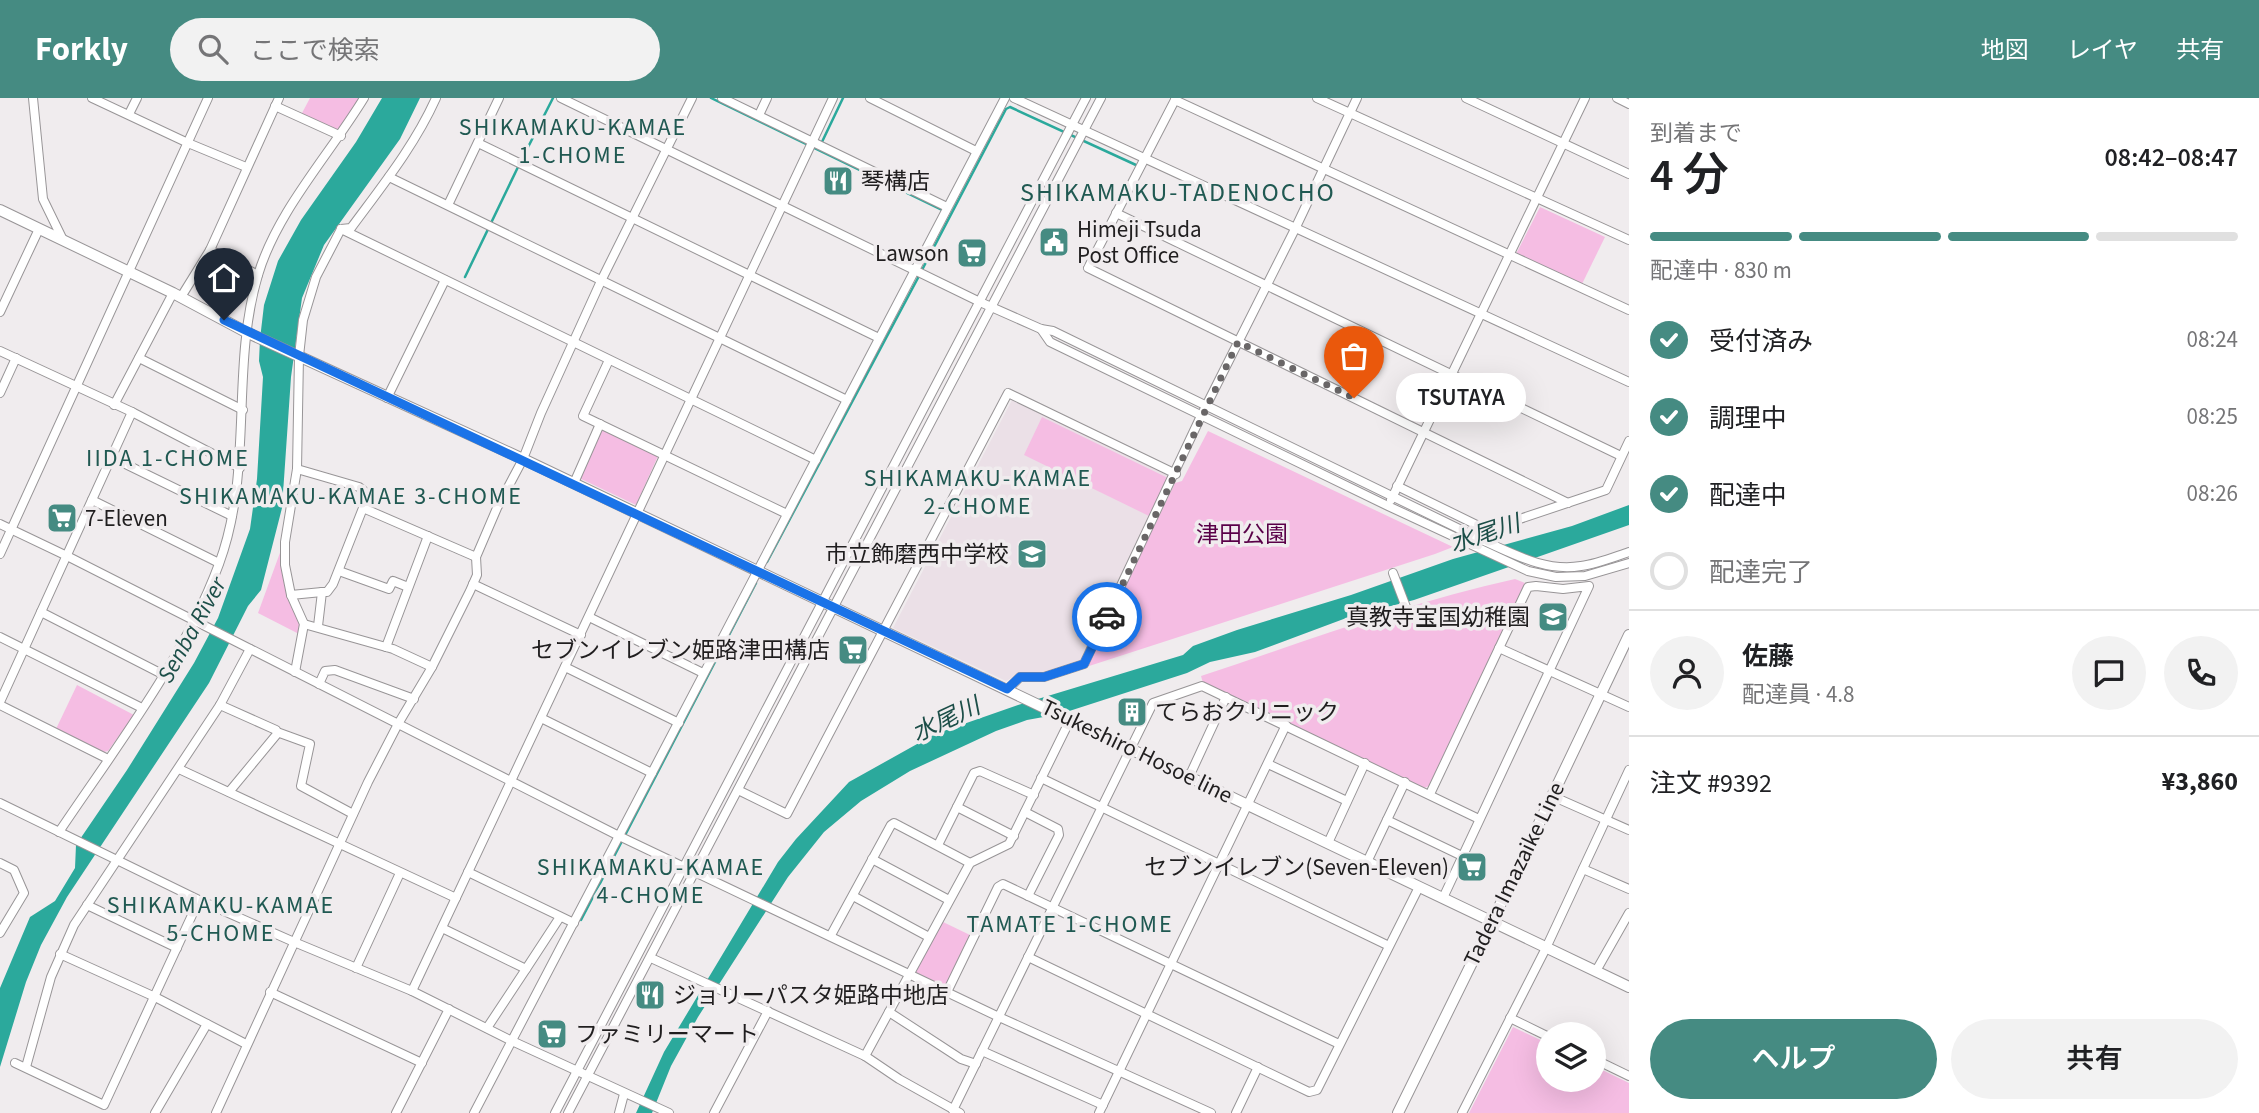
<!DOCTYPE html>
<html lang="ja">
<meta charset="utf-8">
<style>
body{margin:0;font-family:"Source Sans 3","Noto Sans JP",sans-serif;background:#f2f2f2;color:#202124;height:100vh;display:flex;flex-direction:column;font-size:26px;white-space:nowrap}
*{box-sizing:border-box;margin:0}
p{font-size:23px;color:#757577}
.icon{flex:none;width:38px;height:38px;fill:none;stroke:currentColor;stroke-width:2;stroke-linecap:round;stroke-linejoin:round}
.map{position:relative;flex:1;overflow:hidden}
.side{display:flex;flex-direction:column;background:#fff;width:630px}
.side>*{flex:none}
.buttons{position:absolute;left:1536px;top:924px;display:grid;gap:14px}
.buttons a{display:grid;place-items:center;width:70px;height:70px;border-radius:50%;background:#fff;box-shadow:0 7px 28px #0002;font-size:35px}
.pin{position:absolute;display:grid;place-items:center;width:60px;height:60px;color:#fff;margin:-72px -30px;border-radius:50% 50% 50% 0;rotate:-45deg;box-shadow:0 0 7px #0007}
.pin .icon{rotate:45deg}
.courier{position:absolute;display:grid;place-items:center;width:70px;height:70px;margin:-35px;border:5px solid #1a73e8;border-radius:50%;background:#fff;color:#222;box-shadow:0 2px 9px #0007}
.bubble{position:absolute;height:49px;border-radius:24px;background:#fff;box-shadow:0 7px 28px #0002;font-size:23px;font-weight:600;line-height:49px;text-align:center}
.head em{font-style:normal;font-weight:600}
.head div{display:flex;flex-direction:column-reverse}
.head{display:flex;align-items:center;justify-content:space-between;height:119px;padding:0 21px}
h1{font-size:46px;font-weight:600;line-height:52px}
.bar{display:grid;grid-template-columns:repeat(4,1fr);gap:10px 7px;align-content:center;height:84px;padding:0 21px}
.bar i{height:9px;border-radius:5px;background:#e0e0e0}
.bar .selected{background:#458b82}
.bar p{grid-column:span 4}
.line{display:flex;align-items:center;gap:18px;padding:0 21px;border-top:2px solid #e0e0e0}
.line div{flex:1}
.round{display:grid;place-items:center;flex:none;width:74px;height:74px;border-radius:37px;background:#f2f2f2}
ol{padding:0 21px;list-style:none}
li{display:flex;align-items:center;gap:21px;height:77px}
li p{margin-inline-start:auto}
li .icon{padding:7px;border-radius:50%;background:#458b82;color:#fff;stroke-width:4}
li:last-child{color:#757577}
li i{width:38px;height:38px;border:4px solid #e0e0e0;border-radius:50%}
.cta{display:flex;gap:14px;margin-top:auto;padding:14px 21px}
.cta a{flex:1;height:80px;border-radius:42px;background:#458b82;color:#fff;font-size:28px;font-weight:600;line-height:80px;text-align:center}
.cta a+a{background:#f2f2f2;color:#202124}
header{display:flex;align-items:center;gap:42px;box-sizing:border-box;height:98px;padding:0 35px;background:#458b82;color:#fff}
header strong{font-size:33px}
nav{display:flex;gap:38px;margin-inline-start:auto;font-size:24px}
.search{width:490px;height:63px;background:#f2f2f2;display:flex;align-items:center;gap:18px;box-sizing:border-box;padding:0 24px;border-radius:38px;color:#757577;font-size:26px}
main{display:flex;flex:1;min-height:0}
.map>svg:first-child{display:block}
</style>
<header>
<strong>Forkly</strong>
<div class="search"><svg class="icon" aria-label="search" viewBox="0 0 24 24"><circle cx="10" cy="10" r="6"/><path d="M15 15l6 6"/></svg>ここで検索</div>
<nav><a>地図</a><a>レイヤ</a><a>共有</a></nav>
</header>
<main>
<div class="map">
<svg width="1629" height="1015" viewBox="0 0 1629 1015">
<rect width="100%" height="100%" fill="#f0ecee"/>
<path fill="#ebe0e7" d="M1012,302L1167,377L1169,382L1081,563L1044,576L1020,575L1006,583L893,530Z"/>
<g fill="#f5bde3">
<path d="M310,0H362L338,34L301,17Z"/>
<path d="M1540,109L1605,139L1582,186L1516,156Z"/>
<path d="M1042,319L1168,380L1149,418L1024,357Z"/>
<path d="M601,331L658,358L636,407L579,380Z"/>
<path d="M1208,333L1453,449L1435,456L1086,569L1175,385L1182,383Z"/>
<path d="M281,452L288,500L300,524L299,536L258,515Z"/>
<path d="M1515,481L1525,485L1429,688L1424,690L1203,585L1201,578C1304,544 1409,504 1515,481Z"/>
<path d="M77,587L134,617L108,653L104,654L56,631Z"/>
<path d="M941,823L970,837L946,889L915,874Z"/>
<path d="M1513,929L1549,946V982H1594V968L1629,985V1015H1469Z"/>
</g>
<g fill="#2ba99c">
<path d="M382,0H420L400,41L324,147L302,200L291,279L282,410L261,492L248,508L209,585L67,799L41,847L26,884L0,969V890L30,819L55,803L75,770L76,747L127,672L194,565L218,520L250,431L257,381L263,279L259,263L260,241L264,207L278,163L301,122L356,44Z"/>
<path d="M1629,407V427L1414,502L1349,519L1255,554L1210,564L1187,575L1060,616L1027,622L996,633L910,673L861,703L824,734L788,779L698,919L671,968L652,1015H636L664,954L778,764L796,741L849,684L935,636L1018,607L1183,557L1193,548L1237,532L1351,497L1453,461L1572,428Z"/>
</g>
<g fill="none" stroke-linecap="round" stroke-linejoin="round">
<g stroke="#2ba99c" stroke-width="2.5">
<path d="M711,0L944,113"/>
<path d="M821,46L843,0"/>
<path d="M521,63L553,0"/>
<path d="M922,172L1006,11L1010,9L1136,67"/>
<path d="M465,179L518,69"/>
<path d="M767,464L919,178"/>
<path d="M581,822L756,485"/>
</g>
<g stroke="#989597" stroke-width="10">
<g id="minor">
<path d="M33,0L43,101L62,140"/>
<path d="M92,0L188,45L246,69"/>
<path d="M561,0L980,204L1041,231L1053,233L1482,442C1514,456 1545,474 1581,468C1597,466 1614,459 1629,454"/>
<path d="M722,0L947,109"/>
<path d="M870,0L976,53"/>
<path d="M1014,0L1629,284"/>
<path d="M1176,0L1088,170L1568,405"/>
<path d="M1317,0L1629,142"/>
<path d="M1466,0L1629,76"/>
<path d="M1617,0L1629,6"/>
<path d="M1175,2L1629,212"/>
<path d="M275,8L341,38"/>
<path d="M129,16L137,0"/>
<path d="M759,17L767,0"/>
<path d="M478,45L879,240"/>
<path d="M389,79L847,302"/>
<path d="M448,107L499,0"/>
<path d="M1116,115L1621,358"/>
<path d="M341,131L816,362"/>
<path d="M341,131L351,130C382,88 415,47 436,0"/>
<path d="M258,177L210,152L279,0"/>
<path d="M181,199L210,152"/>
<path d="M0,214L39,131"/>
<path d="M1041,231L1050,244L1388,408L1528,473L1556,479L1585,478L1629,465"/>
<path d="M0,253L132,314L240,370"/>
<path d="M139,260L243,312"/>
<path d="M609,262L583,318L787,416"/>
<path d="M0,295L16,260"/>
<path d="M387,300L445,182"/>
<path d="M114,307L173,195"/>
<path d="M113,360L232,418"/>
<path d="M297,371L359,389L364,393L363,410L476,459"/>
<path d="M574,385L600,326"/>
<path d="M1397,388L1487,432L1606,392L1629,343"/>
<path d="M92,402L219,465"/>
<path d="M1391,402L1585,0"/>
<path d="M0,426L67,458L619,738L999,919L1211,1015"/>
<path d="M0,456L208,0"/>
<path d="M339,473L389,491L393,483L408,489"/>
<path d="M1393,475L1406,509"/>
<path d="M473,486L581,537"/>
<path d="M291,497L322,494"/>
<path d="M41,514L164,577"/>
<path d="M589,519L703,575"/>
<path d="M304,526L393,551L432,569"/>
<path d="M318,528L322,494H327L333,486L363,410"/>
<path d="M0,539L142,610"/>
<path d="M386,549L428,438"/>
<path d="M1499,550L1629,609"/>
<path d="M565,569L679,625"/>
<path d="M295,574L304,526L291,497L285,467V444L297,371L299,258L303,222L316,179L341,131"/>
<path d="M319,586L325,573L335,572L414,601"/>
<path d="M1008,591L1020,579H1044L1084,566L1201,318L1295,131L1357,0"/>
<path d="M0,604L132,314"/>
<path d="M0,607L108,661"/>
<path d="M220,607L276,632L277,636L229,694"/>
<path d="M541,620L652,675"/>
<path d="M277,634L310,646L301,688L353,716"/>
<path d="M1268,666L1347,703"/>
<path d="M179,671L456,800"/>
<path d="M1189,679L1226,599"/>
<path d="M1041,680L1387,847"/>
<path d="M738,692L787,716L1008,295L1176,376"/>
<path d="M1430,696L1528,489L1536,488L1563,491L1589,488L1443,800"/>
<path d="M1552,698L1629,732"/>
<path d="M0,705L199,802L294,844L412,893L512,943L669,1015"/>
<path d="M957,709L1014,738"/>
<path d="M1025,714L1058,731L1059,737L1028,798"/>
<path d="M1387,722L1462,758"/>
<path d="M59,734C116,649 183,563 219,466C254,372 230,271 258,177C277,113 330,56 364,0"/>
<path d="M1328,745L1365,665"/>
<path d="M938,747L974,675L980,673L1034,697"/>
<path d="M872,761L949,802"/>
<path d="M1367,764L1405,684"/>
<path d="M0,765L14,772L24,795L0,835"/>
<path d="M1583,771L1629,791"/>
<path d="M468,774L574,825"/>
<path d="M853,798L929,839"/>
<path d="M87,807L177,850"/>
<path d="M442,830L526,871L560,819"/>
<path d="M831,837L891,727L894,725L970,765"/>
<path d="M60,856L155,899L246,946"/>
<path d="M1028,859L1309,994L1317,992L1419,789"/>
<path d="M651,860L865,958L899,981L960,1015"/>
<path d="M356,870L400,775"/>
<path d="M1596,873L1629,815"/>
<path d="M412,893L833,0"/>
<path d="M270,894L422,965"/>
<path d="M947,894L998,789L1003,786L1339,946"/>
<path d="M889,914L961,961L976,966"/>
<path d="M1510,920L1549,939"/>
<path d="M487,930L526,871"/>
<path d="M982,953L1103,1007"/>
<path d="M865,958L970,765L1009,746L1070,622"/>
<path d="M1594,961L1629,978"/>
<path d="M15,965L104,1007L199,802"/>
<path d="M26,969L51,879L74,827L220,607L250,551"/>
<path d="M953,1012L1153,605L1202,588L1479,721"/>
<path d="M155,1015L207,926"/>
<path d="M216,1015L368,684L398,626L432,569L470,493L477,477L476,459L497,410L523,361L541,315L601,183L692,0"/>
<path d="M396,1015L449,911"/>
<path d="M474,1015L1005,0"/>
<path d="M555,1015L1086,0"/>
<path d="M568,1015L1101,0"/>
<path d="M619,1015L624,996"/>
<path d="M714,1015L768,913"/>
<path d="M1099,1015L1286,627"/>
<path d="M1236,1015L1258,969"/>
<path d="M1462,1015L1546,850L1629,672"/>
</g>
</g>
<g stroke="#989597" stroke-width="12">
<g id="major">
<path d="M0,112L173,195L246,234L523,361L1629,889"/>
<path d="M1398,1015L1492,824L1629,537"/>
</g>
</g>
<use href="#minor" stroke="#fff" stroke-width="8"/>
<use href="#major" stroke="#fff" stroke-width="10"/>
</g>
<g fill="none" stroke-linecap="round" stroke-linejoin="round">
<path stroke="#696667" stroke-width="7" stroke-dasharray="0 12.6" d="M1107,519L1238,244L1354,300"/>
<path stroke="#1a73e8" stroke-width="9" d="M224,222L1007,591L1020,579H1044L1084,566L1107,519"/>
</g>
<defs>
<g id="restaurant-square" transform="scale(1.575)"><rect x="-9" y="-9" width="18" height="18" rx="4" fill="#458b82" stroke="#f0ecee"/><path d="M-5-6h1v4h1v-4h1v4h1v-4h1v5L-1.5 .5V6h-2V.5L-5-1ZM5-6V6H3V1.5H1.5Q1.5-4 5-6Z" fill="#fff"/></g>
<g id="civic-square" transform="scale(1.575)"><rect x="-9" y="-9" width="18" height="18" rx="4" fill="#458b82" stroke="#f0ecee"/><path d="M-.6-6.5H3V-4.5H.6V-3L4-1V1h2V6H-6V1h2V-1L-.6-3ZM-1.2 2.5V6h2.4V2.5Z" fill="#fff"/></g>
<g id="supermarket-square" transform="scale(1.575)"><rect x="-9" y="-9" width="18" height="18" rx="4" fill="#458b82" stroke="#f0ecee"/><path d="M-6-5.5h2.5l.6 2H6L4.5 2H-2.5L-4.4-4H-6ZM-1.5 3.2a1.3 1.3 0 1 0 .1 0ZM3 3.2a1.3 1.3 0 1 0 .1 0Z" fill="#fff"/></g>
<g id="school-square" transform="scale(1.575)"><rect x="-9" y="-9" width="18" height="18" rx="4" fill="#458b82" stroke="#f0ecee"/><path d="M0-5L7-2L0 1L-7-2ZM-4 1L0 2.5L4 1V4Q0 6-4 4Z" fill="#fff"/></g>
<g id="building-square" transform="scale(1.575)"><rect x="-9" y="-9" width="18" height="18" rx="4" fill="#458b82" stroke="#f0ecee"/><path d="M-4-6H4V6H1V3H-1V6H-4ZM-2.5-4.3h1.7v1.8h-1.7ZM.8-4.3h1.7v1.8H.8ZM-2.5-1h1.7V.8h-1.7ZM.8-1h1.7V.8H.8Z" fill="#fff"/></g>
</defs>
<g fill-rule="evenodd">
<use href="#restaurant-square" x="838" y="83"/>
<use href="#civic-square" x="1054" y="144"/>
<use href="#supermarket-square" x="972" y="155"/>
<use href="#supermarket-square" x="62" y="420"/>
<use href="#school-square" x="1032" y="456"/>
<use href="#school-square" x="1553" y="519"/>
<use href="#supermarket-square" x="853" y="552"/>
<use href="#building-square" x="1132" y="614"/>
<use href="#supermarket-square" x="1472" y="769"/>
<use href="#restaurant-square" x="650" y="897"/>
<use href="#supermarket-square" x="552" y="936"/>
</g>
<g text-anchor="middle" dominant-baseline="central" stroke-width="7" stroke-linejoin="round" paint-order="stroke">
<g font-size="23" fill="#201e1f" stroke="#f0ecee" text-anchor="start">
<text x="861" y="83">琴構店</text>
<text x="1077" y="131">Himeji Tsuda<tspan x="1077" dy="26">Post Office</tspan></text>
<text x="949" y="155" text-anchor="end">Lawson</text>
<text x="85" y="420">7-Eleven</text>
<text x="1009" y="456" text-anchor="end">市立飾磨西中学校</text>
<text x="1530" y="519" text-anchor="end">真教寺宝国幼稚園</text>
<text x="830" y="552" text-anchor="end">セブンイレブン姫路津田構店</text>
<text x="1155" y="614">てらおクリニック</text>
<text x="1449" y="769" text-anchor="end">セブンイレブン(Seven-Eleven)</text>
<text x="673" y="897">ジョリーパスタ姫路中地店</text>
<text x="575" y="936">ファミリーマート</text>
</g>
<g font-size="23" fill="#590048" stroke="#f0ecee">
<text x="1242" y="436">津田公園</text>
</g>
<g font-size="23" fill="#201e1f" stroke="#f0ecee">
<text transform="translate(1137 653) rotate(26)">Tsukeshiro Hosoe line</text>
<text transform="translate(1514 776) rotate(-64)">Tadera Imazaike Line</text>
</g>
<g font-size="24" letter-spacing="2" fill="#205952" stroke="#f0ecee">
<text x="573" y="29">SHIKAMAKU-KAMAE<tspan x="573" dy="28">1-CHOME</tspan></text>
<text x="168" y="360">IIDA 1-CHOME</text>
<text x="978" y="380">SHIKAMAKU-KAMAE<tspan x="978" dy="28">2-CHOME</tspan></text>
<text x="351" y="398">SHIKAMAKU-KAMAE 3-CHOME</text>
<text x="651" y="769">SHIKAMAKU-KAMAE<tspan x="651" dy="28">4-CHOME</tspan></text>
<text x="221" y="807">SHIKAMAKU-KAMAE<tspan x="221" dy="28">5-CHOME</tspan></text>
<text x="1070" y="826">TAMATE 1-CHOME</text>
</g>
<g font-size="24" font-style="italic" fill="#1c4e48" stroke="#f0ecee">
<text transform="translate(1485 436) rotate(-18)">水尾川</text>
<text transform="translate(192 532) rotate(-61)">Senba River</text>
<text transform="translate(946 622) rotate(-25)">水尾川</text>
</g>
<g font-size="26" letter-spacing="2" fill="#205952" stroke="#f0ecee">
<text x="1178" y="94">SHIKAMAKU-TADENOCHO</text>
</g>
</g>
</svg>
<div class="buttons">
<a><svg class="icon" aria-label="layers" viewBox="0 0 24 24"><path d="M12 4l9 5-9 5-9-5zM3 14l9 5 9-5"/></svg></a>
</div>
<div class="pin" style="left:1354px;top:300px;background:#ea580c"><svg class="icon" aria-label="bag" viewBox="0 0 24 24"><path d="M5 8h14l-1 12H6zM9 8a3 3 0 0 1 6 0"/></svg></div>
<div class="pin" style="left:224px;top:222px;background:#1f2937"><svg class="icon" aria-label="home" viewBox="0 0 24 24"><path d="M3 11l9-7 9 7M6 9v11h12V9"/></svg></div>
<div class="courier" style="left:1107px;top:519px"><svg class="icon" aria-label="car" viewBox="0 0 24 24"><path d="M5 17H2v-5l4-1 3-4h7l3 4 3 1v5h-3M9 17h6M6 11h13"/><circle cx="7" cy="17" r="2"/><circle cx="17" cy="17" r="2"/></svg></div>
<div class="bubble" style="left:1396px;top:275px;width:130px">TSUTAYA</div>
</div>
<section class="side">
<div class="head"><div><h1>4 分</h1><p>到着まで</p></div><em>08:42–08:47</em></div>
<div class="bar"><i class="selected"></i><i class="selected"></i><i class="selected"></i><i></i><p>配達中 · 830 m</p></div>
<ol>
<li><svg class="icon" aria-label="check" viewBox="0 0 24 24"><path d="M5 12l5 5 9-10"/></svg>受付済み<p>08:24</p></li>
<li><svg class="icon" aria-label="check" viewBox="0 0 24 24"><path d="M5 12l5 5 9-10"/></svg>調理中<p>08:25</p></li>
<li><svg class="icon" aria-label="check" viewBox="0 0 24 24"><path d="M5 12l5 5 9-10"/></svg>配達中<p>08:26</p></li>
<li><i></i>配達完了</li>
</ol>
<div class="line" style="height:126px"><a class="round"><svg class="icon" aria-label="person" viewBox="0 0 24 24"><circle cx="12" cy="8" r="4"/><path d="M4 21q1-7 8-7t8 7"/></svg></a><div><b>佐藤</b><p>配達員 · 4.8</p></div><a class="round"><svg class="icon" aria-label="chat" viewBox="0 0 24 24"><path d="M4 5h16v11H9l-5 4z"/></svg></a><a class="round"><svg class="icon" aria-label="phone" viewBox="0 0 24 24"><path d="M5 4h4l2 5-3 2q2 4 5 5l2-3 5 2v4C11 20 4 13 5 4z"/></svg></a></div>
<div class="line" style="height:91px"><div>注文 #9392</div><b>¥3,860</b></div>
<div class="cta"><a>ヘルプ</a><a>共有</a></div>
</section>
</main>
